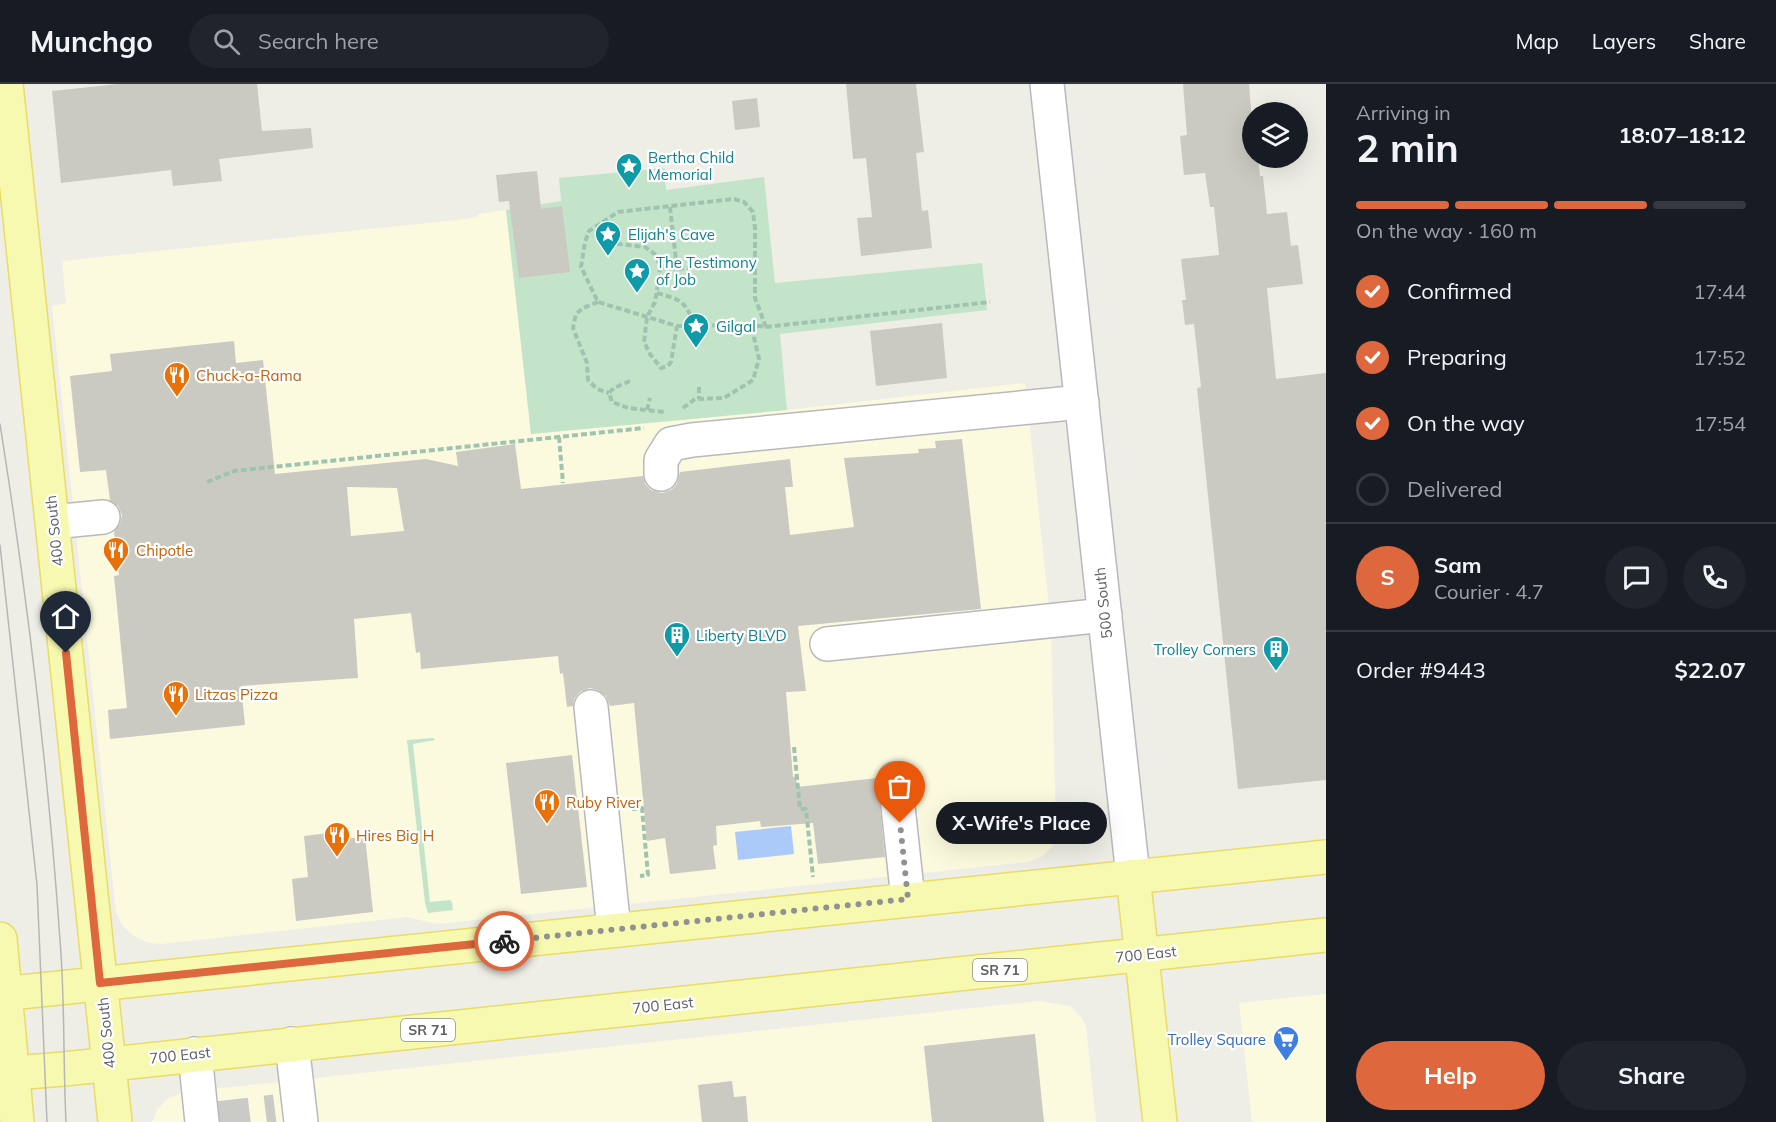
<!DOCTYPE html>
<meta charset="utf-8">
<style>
body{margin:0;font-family:Mulish,sans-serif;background:#20242c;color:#f1f3f6;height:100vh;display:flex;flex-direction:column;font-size:22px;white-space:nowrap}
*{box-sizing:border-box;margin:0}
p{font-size:20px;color:#9ea1a6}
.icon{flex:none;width:33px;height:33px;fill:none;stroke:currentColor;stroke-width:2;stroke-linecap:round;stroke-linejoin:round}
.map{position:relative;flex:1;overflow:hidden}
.drawer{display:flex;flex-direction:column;background:#171b24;width:450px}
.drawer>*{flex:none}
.fabs{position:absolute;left:1242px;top:18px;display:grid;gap:12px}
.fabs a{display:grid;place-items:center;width:66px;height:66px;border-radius:50%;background:#171b24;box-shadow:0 6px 24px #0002;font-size:30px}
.pin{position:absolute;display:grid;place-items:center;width:51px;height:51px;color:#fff;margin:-62px -26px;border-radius:50% 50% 50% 0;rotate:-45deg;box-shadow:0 0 6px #0007}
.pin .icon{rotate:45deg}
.courier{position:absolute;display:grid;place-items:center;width:60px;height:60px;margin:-30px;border:4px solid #de673d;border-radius:50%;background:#fff;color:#222;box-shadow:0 2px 8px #0007}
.bubble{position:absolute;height:42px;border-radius:21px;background:#171b24;box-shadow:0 6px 24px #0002;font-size:20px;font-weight:700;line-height:42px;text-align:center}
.headline em{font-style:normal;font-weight:700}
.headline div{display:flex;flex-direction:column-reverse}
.headline{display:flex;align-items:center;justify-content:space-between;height:102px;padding:0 30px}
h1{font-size:39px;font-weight:700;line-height:45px}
.bar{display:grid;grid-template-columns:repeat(4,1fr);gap:9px 6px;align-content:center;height:72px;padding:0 30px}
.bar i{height:8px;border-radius:4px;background:#363941}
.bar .selected{background:#de673d}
.bar p{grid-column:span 4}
.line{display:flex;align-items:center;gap:15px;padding:0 30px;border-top:2px solid #363941}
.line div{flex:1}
.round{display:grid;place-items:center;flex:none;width:63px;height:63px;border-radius:32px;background:#20242c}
ol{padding:0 30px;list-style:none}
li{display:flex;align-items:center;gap:18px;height:66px}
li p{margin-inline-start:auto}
li .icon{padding:6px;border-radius:50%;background:#de673d;color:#fff;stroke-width:4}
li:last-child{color:#9ea1a6}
li i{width:33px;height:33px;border:3px solid #363941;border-radius:50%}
.cta{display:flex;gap:12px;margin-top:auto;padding:12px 30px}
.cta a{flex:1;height:69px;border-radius:36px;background:#de673d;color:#fff;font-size:24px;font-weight:700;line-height:69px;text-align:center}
.cta a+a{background:#20242c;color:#f1f3f6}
header{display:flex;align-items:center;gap:36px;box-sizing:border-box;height:84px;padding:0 30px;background:#171b24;border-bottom:2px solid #363941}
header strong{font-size:28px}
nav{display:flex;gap:33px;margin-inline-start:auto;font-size:21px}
.search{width:420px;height:54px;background:#20242c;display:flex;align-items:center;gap:15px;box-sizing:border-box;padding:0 21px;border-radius:33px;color:#9ea1a6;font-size:22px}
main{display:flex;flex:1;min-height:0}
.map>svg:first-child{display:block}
</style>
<header>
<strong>Munchgo</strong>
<div class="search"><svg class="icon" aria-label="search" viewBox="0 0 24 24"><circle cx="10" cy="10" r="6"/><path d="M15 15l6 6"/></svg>Search here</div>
<nav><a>Map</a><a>Layers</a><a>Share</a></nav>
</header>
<main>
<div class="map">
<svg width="1326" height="1038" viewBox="0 0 1326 1038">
<rect width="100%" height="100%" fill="#efeee6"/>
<g fill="#fcfade">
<path d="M506,126L531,350L787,326L1025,299L1051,542L1056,748L1052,763L1041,773L1028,778L436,840L408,833L161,860L149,859L134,852L123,842L116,829L52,222L66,219L62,177L457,136L478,133V130Z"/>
<path d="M1326,910V1038H1252L1239,919Z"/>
<path d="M1039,917L1070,922L1082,934L1086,943L1096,1038H152L157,1026L167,1015L185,1008Z"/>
</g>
<g fill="#c4e4ca">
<path d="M665,84L666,106L764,93L775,199L982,179L987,226L780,250L787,326L531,350L506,126L561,117L559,94Z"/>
<path d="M433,654L435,656L413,660L430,818L450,816L452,818L453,826L428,829L425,819L407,656Z"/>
</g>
<path fill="#abc9f9" d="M791,742L794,770L738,776L735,748Z"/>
<g fill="#cac9c2" fill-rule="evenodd">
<path d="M118,0H257L262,47L311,44L313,64L219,75L222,97L173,102L171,86L61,99L52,7Z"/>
<path d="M846,0H916L924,68L916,69L922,127L928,126L932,164L861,172L857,134L872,133L866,74L853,75Z"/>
<path d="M1183,0H1249L1252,39V74H1258L1260,92H1263L1267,130L1287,128L1291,162L1298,161L1303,200L1267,204L1276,295L1326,289V696L1238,705L1197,304L1201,303L1194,240L1185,241L1182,216H1186L1181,175L1219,171L1214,123H1210L1205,89L1184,91L1180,52L1187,51Z"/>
<path d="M757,14L760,43L735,46L732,17Z"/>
<path d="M537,87L541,125L562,122L570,188L519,194L509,117L499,118L496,91Z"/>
<path d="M942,239L947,294L876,302L870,247Z"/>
<path d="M234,257L236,279L263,276L275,390L426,375L458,382L456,368L515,360L521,405L643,392L645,400L651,406L662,409L671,406L677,400L680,388L790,375L793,403H785L790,451L854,443L844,374L919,369L918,365L936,364L935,357L962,355L981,525L798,542L806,607L786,608L793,693L796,692L797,703L877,694L885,773L818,780L813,739L761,743L760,737L716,742L717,761L713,762L716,785L670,790L665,754L647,757L634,619L610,622L606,612L598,606L590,604L580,608L574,615L573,622L567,623L563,589L560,590L558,572L421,585L420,568L416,569L411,529L354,535L358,594L241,602L245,641L110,655L108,626L127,624L114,492L119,491L114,448L120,440L122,431L118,422L110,416L106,386L80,388L70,292L112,287L110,270ZM347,403L397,404L404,447L351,452Z"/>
<path d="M572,671L587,803L521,810L506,679Z"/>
<path d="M345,747L346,755L365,752L373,828L296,837L292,795L308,793L304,752Z"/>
<path d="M1035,950L1044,1038H932L924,962Z"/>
<path d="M732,997L734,1013L746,1012L748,1038H702L698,1001Z"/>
</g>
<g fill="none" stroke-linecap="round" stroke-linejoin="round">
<path stroke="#cacac6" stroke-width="33" stroke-dasharray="33 16" stroke-linecap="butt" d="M217,1034L275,1027"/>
<g stroke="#b8b9bf" stroke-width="36">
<g id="minor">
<path d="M1047,0L1133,792"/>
<path d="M661,390V376L671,360L692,356L1082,318"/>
<path d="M53,438L103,433"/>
<path d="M827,560L1105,531"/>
<path d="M591,623L614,846"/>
<path d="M895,695L908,815"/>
<path d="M292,960L301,1038"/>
<path d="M195,970L202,1038"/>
</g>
</g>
<g stroke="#e8db66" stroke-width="36">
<g id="major">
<path d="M6,0L115,1038"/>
<path d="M1133,792L1160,1038"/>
<path d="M0,855L17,1038"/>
<path d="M0,910L1326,773"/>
<path d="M0,990L64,985L1326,851"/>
</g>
</g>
<g stroke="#9ec4b0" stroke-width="4" stroke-dasharray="6 3" stroke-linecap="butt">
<path d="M670,123L677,185"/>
<path d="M597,141L618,160L645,163L656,171L660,183L659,194L655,218L647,233L644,258L650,270L661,284L668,282L671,278L677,242"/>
<path d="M660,183L677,185L699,183"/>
<path d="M657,209C682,216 685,217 695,242"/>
<path d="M598,218L583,224L576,230L573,244L587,279L588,296L597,305L609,309"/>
<path d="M766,243L755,214V144L753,128L744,118L734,115L618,128L589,147L585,158L581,183L598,218L677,242L751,241L766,243L990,218"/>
<path d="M630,297L614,304L609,309L612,318L628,324L664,328"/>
<path d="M699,303V315"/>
<path d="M683,324L695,315L724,314L753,296L759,275L751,241"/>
<path d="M647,326L650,314"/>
<path d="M559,353L563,399"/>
<path d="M207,398L234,387L644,344"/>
<path d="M794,663L800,725H806L813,793"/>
<path d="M632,725L642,724L648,791L640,792"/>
</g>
<use href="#minor" stroke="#fff" stroke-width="33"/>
<use href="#major" stroke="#f8f9b0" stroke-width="33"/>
<g stroke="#b6b6b7" stroke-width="1.5">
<path d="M0,340C27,511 48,684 60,856C65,916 63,977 66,1038"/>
<path d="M0,461L37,801L47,1038"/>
</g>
</g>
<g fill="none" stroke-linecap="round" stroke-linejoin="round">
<path stroke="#909192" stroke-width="6" stroke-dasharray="0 10.8" d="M504,857L908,815L900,739"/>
<path stroke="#de673d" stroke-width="8" d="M66,569L100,899L504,857"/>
</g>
<defs>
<g id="sight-pin" transform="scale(1.35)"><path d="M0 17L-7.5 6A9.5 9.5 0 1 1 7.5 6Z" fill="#0f9aa8" stroke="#fff"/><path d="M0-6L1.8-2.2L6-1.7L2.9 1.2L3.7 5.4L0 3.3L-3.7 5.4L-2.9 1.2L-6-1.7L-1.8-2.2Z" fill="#fff"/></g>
<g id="restaurant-pin" transform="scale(1.35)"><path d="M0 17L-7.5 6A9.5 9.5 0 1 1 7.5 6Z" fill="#e8710a" stroke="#fff"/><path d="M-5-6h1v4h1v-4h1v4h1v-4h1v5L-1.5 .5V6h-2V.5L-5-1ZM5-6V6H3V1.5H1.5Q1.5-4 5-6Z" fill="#fff"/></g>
<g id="building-pin" transform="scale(1.35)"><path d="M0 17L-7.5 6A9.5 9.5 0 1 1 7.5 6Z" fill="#0f9aa8" stroke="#fff"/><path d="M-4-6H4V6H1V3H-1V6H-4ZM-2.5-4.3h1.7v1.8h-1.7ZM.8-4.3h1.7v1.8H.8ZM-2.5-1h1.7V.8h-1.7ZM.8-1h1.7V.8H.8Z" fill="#fff"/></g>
<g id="supermarket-pin" transform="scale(1.35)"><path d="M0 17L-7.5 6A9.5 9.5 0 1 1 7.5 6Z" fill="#3f7fe0" stroke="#fff"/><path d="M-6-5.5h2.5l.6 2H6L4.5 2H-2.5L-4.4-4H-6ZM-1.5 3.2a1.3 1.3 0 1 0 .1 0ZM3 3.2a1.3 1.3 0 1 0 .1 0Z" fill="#fff"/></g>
</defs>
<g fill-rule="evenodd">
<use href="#sight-pin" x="629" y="82"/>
<use href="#sight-pin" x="608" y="150"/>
<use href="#sight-pin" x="637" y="187"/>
<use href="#sight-pin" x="696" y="242"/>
<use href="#restaurant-pin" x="177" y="291"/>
<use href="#restaurant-pin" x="116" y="466"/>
<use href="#building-pin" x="677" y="551"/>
<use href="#building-pin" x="1276" y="565"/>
<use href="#restaurant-pin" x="176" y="610"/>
<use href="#restaurant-pin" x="547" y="718"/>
<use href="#restaurant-pin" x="337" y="751"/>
<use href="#supermarket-pin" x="1286" y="955"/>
</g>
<g text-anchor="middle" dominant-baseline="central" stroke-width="4.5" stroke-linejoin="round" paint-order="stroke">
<g fill="#fff" stroke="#8e8f93" stroke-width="1.5">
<rect x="973" y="875" width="54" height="22" rx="4.5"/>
<rect x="401" y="935" width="54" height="22" rx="4.5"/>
</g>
<g font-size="14" font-weight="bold" fill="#5d5f65">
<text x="1000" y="886">SR 71</text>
<text x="428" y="946">SR 71</text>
</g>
<g font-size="15" fill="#0d838f" stroke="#fff" text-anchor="start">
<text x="648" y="73">Bertha Child<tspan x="648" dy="17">Memorial</tspan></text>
<text x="628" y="150">Elijah's Cave</text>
<text x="656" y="178">The Testimony<tspan x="656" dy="17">of Job</tspan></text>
<text x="716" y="242">Gilgal</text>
<text x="696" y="551">Liberty BLVD</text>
<text x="1256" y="565" text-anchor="end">Trolley Corners</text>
</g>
<g font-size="15" fill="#c56008" stroke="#fff" text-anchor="start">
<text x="196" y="291">Chuck-a-Rama</text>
<text x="136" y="466">Chipotle</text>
<text x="195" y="610">Litzas Pizza</text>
<text x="566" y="718">Ruby River</text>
<text x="356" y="751">Hires Big H</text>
</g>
<g font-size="15" fill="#5d5f65" stroke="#fff">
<text transform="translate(54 447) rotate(-96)">400 South</text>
<text transform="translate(1103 519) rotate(-96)">500 South</text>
<text transform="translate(1146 870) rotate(-6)">700 East</text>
<text transform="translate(663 921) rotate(-6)">700 East</text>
<text transform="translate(106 949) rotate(-96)">400 South</text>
<text transform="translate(180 971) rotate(-6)">700 East</text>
</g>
<g font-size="15" fill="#366cbe" stroke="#fff" text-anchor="end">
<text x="1266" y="955">Trolley Square</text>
</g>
</g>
</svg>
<div class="fabs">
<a><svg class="icon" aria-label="layers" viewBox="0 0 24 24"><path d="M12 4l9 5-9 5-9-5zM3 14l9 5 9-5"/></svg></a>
</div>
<div class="pin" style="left:900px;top:739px;background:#ea580c"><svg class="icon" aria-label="bag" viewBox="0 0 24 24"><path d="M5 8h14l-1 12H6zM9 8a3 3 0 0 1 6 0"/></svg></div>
<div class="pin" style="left:66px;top:569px;background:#1f2937"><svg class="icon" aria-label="home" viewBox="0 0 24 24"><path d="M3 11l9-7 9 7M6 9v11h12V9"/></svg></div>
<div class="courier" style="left:504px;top:857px"><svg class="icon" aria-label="bike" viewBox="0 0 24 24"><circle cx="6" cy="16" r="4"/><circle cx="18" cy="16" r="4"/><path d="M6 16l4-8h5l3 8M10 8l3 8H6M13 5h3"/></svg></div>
<div class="bubble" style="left:936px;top:718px;width:171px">X-Wife's Place</div>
</div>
<section class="drawer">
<div class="headline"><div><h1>2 min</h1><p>Arriving in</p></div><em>18:07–18:12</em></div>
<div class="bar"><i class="selected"></i><i class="selected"></i><i class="selected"></i><i></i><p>On the way · 160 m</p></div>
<ol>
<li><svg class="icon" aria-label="check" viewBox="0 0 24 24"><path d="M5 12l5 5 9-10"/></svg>Confirmed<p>17:44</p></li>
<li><svg class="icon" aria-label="check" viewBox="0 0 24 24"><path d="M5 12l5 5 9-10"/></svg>Preparing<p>17:52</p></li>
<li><svg class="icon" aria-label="check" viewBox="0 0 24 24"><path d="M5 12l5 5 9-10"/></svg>On the way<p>17:54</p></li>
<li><i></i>Delivered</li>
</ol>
<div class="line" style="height:108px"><b class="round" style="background:#de673d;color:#fff">S</b><div><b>Sam</b><p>Courier · 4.7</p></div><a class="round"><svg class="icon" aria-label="chat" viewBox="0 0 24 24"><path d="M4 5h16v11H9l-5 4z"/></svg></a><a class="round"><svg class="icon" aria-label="phone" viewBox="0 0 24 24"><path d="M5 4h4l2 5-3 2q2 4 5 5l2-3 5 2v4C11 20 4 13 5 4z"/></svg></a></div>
<div class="line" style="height:78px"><div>Order #9443</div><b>$22.07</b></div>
<div class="cta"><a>Help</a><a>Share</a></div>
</section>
</main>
